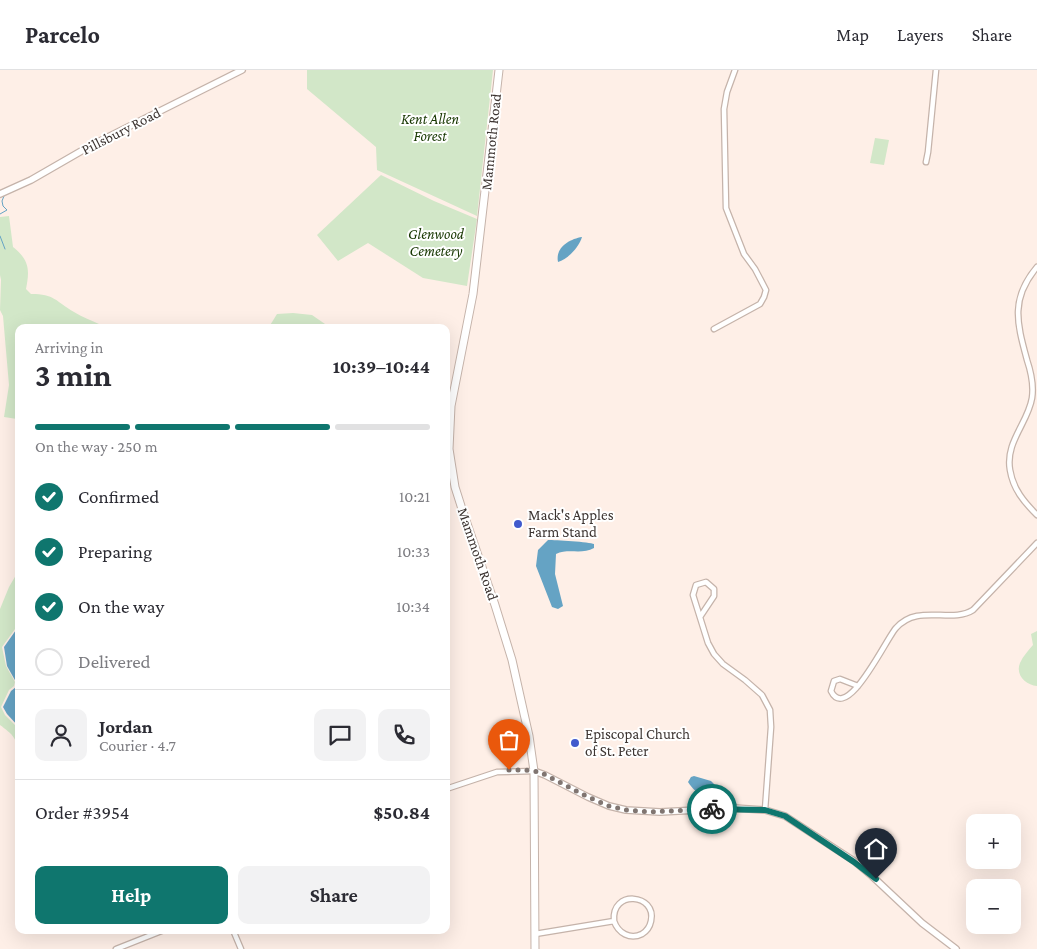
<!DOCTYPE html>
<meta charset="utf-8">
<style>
body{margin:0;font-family:"Crimson Pro",serif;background:#f2f2f3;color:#2b2b33;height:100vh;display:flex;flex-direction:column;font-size:19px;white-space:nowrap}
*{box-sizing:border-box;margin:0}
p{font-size:16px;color:#7c7c81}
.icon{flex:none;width:28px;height:28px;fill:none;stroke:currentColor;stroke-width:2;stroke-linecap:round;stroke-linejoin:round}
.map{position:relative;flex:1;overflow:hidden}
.side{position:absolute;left:15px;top:254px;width:435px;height:610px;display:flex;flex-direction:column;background:#fff;border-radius:10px;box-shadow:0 5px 20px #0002}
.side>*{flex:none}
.tools{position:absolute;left:966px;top:744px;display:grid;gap:10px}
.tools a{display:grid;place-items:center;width:55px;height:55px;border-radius:10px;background:#fff;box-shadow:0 5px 20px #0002;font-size:25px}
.pin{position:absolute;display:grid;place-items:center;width:42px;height:42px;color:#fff;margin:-51px -21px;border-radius:50% 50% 50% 0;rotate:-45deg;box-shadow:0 0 5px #0007}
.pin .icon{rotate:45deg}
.courier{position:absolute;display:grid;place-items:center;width:50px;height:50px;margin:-25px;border:4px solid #0f766e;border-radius:50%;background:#fff;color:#222;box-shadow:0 1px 6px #0007}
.headline em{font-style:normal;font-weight:700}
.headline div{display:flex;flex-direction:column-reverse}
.headline{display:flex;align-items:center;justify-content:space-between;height:85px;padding:0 20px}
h1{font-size:32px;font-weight:700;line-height:38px}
.bar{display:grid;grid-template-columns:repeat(4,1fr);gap:8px 5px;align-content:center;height:60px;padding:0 20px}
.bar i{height:6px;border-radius:4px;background:#e1e1e2}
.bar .selected{background:#0f766e}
.bar p{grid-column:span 4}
.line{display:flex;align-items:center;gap:12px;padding:0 20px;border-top:1px solid #e1e1e2}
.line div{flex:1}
.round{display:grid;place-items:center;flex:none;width:52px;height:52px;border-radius:10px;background:#f2f2f3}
ol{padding:0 20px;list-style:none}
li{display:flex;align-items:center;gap:15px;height:55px}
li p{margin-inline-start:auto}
li .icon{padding:5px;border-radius:50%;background:#0f766e;color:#fff;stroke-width:4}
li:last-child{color:#7c7c81}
li i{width:28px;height:28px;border:2px solid #e1e1e2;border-radius:50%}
.cta{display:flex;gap:10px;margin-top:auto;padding:10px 20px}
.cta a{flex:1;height:58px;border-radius:10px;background:#0f766e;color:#fff;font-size:20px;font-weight:700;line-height:58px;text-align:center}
.cta a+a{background:#f2f2f3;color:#2b2b33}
header{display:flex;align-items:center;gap:30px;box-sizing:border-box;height:70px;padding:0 25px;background:#fff;border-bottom:1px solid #e1e1e2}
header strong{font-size:24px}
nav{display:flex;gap:28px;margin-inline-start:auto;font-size:18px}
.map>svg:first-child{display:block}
</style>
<header>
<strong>Parcelo</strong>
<nav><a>Map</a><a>Layers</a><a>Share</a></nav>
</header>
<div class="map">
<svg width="1037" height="879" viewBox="0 0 1037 879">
<rect width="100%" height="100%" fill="#feefe7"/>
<g fill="#d2e7c8">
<path d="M307,0H493L477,146L377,100L376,77L307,19Z"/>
<path d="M875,68L889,70L884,95L870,93Z"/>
<path d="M381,105L434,131L477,149L467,216L423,208L368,173L338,191L317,165Z"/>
<path d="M9,146L13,177C29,190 30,199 26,219L31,224C55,224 55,231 74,242C82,247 91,250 99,254L100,257L19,258V340L17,349L4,347L9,315L3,246L0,240L1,210L0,205V147Z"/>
<path d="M293,243L312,245L325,254L324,257H269L277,244Z"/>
<path d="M19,500V558L15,559L2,577L6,596L15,612L14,616L9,620L1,637L5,645L19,659V682C16,667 12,664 0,655V539L9,517Z"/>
<path d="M1037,561V616C1026,615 1015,605 1020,593C1023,586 1028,581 1033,575L1031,564Z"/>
</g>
<g fill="#65a3c4">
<path d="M582,167C579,177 568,189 558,192C555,177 570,169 582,167Z"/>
<path d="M548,470C555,470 590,472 594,474V478C582,485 568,478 556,484L555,504L563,536L558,539L552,537L536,496L538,480Z"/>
<path d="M16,560H19V657L7,644L3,637L11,621L16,617V612L7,596L4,577Z"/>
<path d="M694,706L711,711L715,715L713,722C702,729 694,721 688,712L691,707Z"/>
</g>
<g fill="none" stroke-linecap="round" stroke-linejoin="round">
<g stroke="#65a3c4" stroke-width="1">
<path d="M0,144L7,140L3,136L2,131L4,126"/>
<path d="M0,166L5,179"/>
</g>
<g stroke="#c5b3aa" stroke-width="7">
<g id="minor">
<path d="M926,92L928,82L936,0"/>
<path d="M1037,197C1010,229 1017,253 1027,290C1031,302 1034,315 1032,328C1028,353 1005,372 1010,400C1013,419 1024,432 1037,445"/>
<path d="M714,259L760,234L764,227L766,220L755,199L744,184L726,138L724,39L727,22L735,0"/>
<path d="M700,547L714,526V519L706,512L696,515L693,525L708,573L714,584L723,594L745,610L762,625L770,640L771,657L765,740"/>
<path d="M858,616L840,609L834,611L831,621C847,654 887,567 896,558C918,533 951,554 973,540L1037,473"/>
<path d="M446,719L497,702L534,701"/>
<path d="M233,860L241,879"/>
<path d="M535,864L614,851C618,863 630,870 642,864C647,861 650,856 651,851C657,824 611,819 614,851"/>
<path d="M116,879L164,860"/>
</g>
</g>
<g stroke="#c5b3aa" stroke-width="8">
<g id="tertiary">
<path d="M0,124L31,110L90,76L242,0"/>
<path d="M534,701L545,705L588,727L609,736L626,740L660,742L734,738L765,740L785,746L854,791L872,806L922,853L956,879"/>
</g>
</g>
<g stroke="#c5b3aa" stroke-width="9">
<path id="secondary" d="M499,0L473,224L451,336L449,379L455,417L462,439L495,535L512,590L529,666L534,701L535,879"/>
</g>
<use href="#minor" stroke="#fff" stroke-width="4.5"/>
<use href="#tertiary" stroke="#fff" stroke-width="5.5"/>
<use href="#secondary" stroke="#fff" stroke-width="7"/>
</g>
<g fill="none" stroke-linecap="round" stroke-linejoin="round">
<path stroke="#807571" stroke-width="5" stroke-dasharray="0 9" d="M509,700H524L540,702L588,727L609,736L626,740L649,742L712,739"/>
<path stroke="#0f766e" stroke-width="6" d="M712,739L765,740L785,746L854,792L876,809"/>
</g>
<g fill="#415acd" stroke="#fff" stroke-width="2">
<circle cx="518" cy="454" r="5"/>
<circle cx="575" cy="673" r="5"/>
</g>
<g text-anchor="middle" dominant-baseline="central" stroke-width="4" stroke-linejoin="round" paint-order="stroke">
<g font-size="15" font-style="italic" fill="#173700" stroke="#fff">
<text x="430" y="49">Kent Allen<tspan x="430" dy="17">Forest</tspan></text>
<text x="436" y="164">Glenwood<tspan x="436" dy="17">Cemetery</tspan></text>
</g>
<g font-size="15" fill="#3c3431" stroke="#fff">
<text transform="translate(121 61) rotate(-27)">Pillsbury Road</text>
<text transform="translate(491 72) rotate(-84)">Mammoth Road</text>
<text transform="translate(478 484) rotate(71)">Mammoth Road</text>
</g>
<g font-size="15" fill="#3c3431" stroke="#fff" text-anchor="start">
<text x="528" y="445">Mack's Apples<tspan x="528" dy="17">Farm Stand</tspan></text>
<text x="585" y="664">Episcopal Church<tspan x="585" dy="17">of St. Peter</tspan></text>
</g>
</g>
</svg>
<div class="tools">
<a>+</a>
<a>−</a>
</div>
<div class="pin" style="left:509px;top:700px;background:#ea580c"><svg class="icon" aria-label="bag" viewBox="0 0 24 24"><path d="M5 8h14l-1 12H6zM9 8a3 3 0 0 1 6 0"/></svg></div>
<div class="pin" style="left:876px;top:809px;background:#1f2937"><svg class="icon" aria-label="home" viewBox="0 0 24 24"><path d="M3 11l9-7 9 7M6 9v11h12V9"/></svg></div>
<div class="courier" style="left:712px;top:739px"><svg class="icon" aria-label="bike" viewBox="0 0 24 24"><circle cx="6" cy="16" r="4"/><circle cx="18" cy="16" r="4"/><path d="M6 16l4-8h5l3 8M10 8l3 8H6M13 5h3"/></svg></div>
<section class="side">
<div class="headline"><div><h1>3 min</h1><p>Arriving in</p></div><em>10:39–10:44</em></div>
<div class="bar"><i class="selected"></i><i class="selected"></i><i class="selected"></i><i></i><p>On the way · 250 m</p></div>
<ol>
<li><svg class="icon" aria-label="check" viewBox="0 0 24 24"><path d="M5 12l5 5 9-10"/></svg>Confirmed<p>10:21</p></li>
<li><svg class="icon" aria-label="check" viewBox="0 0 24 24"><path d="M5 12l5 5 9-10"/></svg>Preparing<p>10:33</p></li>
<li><svg class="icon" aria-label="check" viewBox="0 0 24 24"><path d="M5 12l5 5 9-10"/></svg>On the way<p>10:34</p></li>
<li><i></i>Delivered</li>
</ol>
<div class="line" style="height:90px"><a class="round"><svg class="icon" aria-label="person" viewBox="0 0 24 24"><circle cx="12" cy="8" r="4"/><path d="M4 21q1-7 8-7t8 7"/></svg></a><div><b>Jordan</b><p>Courier · 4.7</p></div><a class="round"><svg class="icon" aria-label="chat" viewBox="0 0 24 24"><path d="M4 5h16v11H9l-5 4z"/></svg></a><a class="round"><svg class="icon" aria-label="phone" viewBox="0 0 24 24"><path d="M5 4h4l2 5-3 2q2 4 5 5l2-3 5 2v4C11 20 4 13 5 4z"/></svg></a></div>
<div class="line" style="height:65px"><div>Order #3954</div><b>$50.84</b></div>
<div class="cta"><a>Help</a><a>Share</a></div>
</section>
</div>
